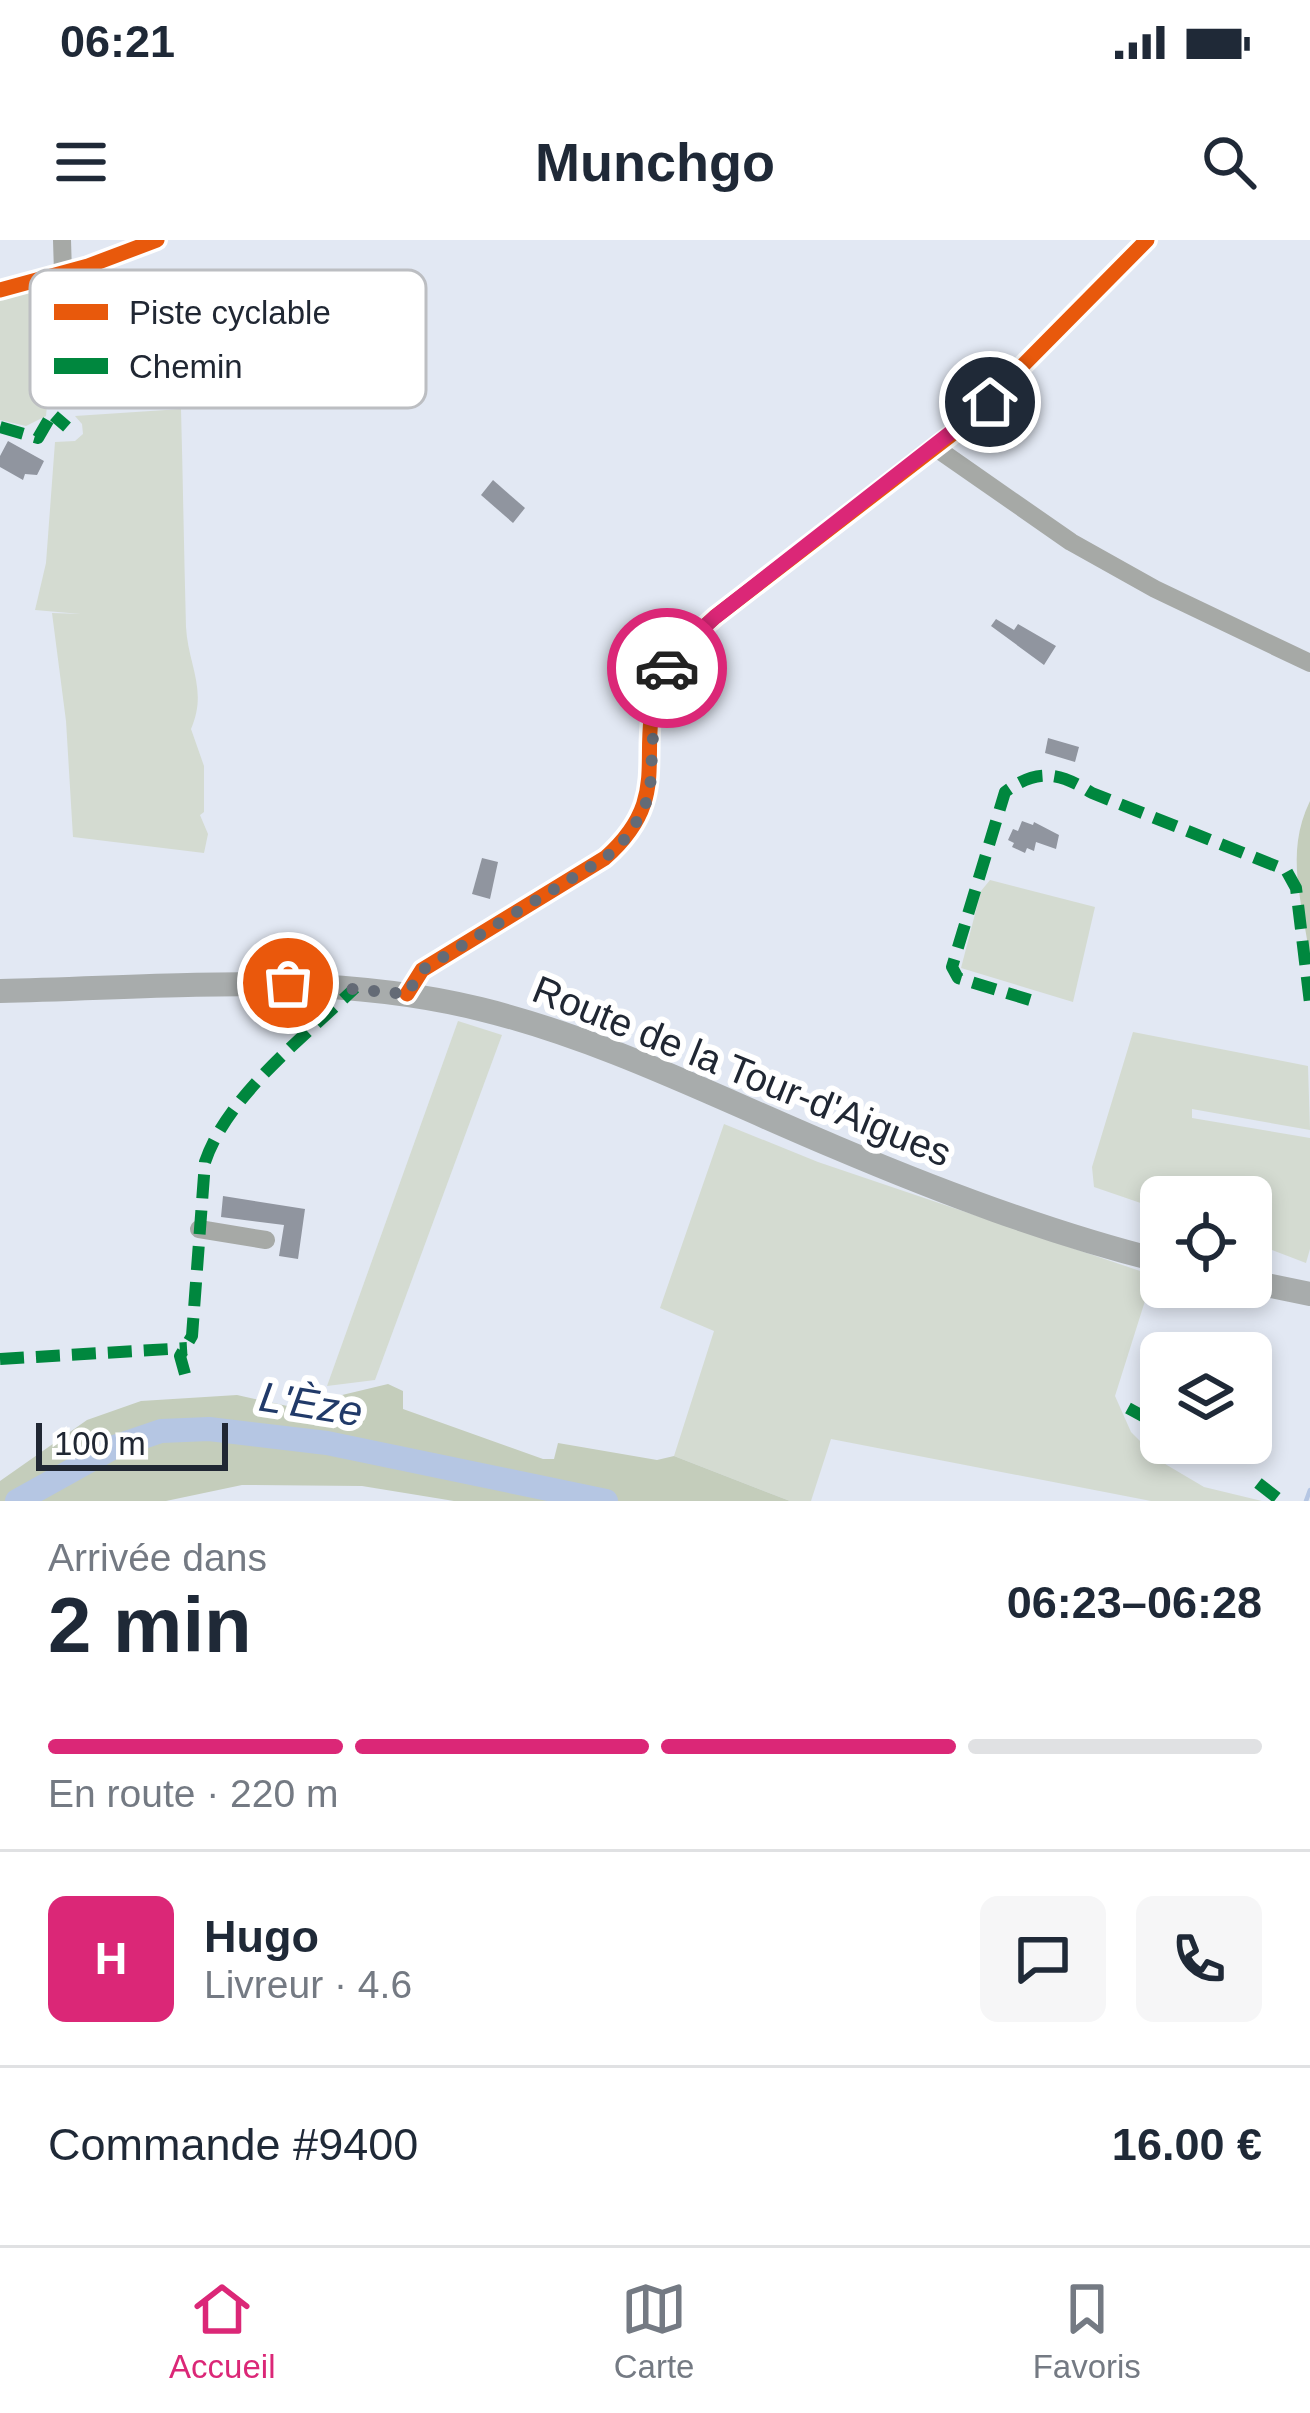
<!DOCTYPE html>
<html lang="fr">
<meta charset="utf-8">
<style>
body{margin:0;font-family:Helvetica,sans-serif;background:#f6f6f7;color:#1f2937;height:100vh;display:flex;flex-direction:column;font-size:45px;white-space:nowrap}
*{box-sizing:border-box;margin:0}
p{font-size:39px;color:#747a83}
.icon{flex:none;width:66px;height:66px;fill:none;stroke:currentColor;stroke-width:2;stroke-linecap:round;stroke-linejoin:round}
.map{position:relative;height:1261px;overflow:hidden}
.panel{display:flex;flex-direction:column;background:#fff;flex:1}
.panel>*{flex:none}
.buttons{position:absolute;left:1140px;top:936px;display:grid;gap:24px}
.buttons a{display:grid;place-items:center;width:132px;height:132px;border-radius:18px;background:#fff;box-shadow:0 6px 18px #0003;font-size:60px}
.scale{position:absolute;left:36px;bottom:30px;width:192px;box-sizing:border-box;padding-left:12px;border:6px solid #202733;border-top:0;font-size:33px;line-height:42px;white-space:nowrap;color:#202733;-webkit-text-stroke:9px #fff;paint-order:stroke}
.pin{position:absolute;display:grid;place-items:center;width:102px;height:102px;color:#fff;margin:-51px;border:6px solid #fff;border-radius:50%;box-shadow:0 3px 12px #0007}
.courier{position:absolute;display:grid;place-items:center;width:120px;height:120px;margin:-60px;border:9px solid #db2777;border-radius:50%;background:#fff;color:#222;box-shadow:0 3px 15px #0007}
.headline em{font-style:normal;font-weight:700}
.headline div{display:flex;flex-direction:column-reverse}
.headline{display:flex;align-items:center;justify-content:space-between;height:204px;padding:0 48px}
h1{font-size:78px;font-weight:700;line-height:90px}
.bar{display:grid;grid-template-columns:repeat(4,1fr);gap:18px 12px;align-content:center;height:144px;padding:0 48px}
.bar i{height:15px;border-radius:9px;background:#e0e1e3}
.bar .selected{background:#db2777}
.bar p{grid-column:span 4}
.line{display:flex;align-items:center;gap:30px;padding:0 48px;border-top:3px solid #e0e1e3}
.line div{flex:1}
.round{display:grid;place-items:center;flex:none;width:126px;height:126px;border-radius:18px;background:#f6f6f7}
.status{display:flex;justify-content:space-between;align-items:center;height:84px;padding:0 60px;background:#fff;direction:ltr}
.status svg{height:33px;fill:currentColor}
header{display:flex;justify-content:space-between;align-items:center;height:156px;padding:0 48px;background:#fff;font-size:54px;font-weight:700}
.dock{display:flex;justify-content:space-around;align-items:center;height:168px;border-top:3px solid #e0e1e3;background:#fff;font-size:33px;color:#747a83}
.dock a{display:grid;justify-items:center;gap:6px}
.dock .selected{color:#db2777}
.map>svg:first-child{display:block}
</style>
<div class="status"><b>06:21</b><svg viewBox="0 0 49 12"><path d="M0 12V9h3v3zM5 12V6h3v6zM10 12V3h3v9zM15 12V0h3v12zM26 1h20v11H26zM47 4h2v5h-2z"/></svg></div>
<header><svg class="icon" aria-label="menu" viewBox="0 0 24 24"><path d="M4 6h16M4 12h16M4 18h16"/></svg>Munchgo<svg class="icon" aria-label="search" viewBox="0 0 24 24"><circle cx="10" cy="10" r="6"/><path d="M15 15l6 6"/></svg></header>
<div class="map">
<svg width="1310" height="1261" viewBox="0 0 1310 1261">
<rect width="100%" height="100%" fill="#e2e8f3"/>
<g fill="#d4dbd1">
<path d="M33,51L53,54L55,85L46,176L26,186L0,180V60Z"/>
<path d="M181,169C183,242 184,315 186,387C188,425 208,450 191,489L204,526V572L200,575L208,594L204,613L73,597L66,481L52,373L81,374L35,370L46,323L55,202L75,201L83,194L82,184L75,176Z"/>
<path d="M990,640L1095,667L1073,762L961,728L981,651Z"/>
<path d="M458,781L502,795L375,1140L327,1146Z"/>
<path d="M1133,792L1308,826L1310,890L1192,869V878L1310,898V1009L1306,1023L1251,1002V957H1161V970L1094,947L1092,927Z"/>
<path d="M724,884L818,922L1146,1033L1150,1045L1115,1156L1131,1192L1160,1221L1204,1247L1262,1261H1151L831,1199L811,1261H790L674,1216L714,1091L660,1068Z"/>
</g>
<g fill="#c4cdbb">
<path d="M1310,561V719C1303,663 1284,614 1310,561Z"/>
<path d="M388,1144L403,1151V1169L543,1219H554L558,1203L657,1220L674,1216L790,1261H454L362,1246L242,1245L166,1261H0V1241L87,1180L141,1161L237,1155L292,1167Z"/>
</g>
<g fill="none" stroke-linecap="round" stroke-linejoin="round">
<path stroke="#b5c6e3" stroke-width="4.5" d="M1306,1261L1310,1250"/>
<path stroke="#b5c6e3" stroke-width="24" d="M17,1261L114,1207L161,1191L209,1189L327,1203L606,1261"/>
</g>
<g fill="#90959f">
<path d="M8,201L44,221L37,235L25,234L23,240L0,227V216Z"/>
<path d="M493,240L525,268L513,283L481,255Z"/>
<path d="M996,379L1014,390L1018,384L1056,406L1044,425L991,386Z"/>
<path d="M1048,498L1079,507L1075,522L1045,513Z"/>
<path d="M1022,581L1033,585L1034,582L1059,595L1056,609L1036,602L1034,611L1027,608L1025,613L1012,607L1014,603L1008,600L1013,589L1018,591Z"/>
<path d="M482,618L498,622L490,659L472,654Z"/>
<path d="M223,956L305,969L298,1019L279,1016L284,985L221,977Z"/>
</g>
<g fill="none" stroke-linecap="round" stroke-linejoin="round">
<g stroke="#a6a9a6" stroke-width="18">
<path d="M62,0L63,33"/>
<path d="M0,50L88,26L157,0"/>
<path d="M60,67L88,69L97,75L100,102L109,110L142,108L150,96"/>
<path d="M936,208L1071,302L1155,349L1310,423"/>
<path d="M407,754L422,730L605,618C676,555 633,513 660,442C671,415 694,396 715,377L964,185L1147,0"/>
<path d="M199,989L266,1000"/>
</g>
<g stroke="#a8acac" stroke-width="24">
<path d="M0,751C161,748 321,730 480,769C603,799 718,858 835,907C941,952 1049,993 1161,1021"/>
<path d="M1251,1042L1310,1054"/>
</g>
<g stroke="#00873e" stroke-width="12" stroke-dasharray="24 12" stroke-linecap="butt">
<path d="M63,33L52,174L67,187"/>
<path d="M0,187L38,198L52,174"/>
<path d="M1030,760L958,738L952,727L1005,552C1037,528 1059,532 1092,553L1286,630L1296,648L1310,763"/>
<path d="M0,1119L187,1108"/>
<path d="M185,1134L180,1116L192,1096L205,922C227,856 305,796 355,748"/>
<path d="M1128,1168L1152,1181L1161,1192"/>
<path d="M1173,1203H1184"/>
<path d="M1258,1243L1281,1261"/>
</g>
<g stroke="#fff" stroke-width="22">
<g id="cycleway">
<path d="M0,50L88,26L157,0"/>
<path d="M407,754L422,730L605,618C676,555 633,513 660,442C671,415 694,396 715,377L964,185L1147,0"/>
</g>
</g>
<use href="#cycleway" stroke="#e8590c" stroke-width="15"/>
</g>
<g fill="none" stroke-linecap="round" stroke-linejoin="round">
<path stroke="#646b76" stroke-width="12" stroke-dasharray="0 21.6" d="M288,743L407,754L422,730L605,618L621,604L642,574L650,551L655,459L667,428"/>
<path stroke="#db2777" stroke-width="15" d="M667,428L677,412L715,377L990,162"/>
</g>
<g text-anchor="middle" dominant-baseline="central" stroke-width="12" stroke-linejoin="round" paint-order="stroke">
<g font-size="39" fill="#202733" stroke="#fff">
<text transform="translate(742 831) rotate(22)">Route de la Tour-d'Aigues</text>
</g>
<g font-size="42" font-style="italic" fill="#213a69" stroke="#fff">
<text transform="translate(311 1164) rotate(9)">L'Èze</text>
</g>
</g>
<rect x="30" y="30" width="396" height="138" rx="18" fill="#fff" stroke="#bcbec2" stroke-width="3"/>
<rect x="54" y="64" width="54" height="16" fill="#e8590c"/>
<rect x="54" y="118" width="54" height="16" fill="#00873e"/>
<g font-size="33" fill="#202733">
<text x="129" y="84">Piste cyclable</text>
<text x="129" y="138">Chemin</text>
</g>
</svg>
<div class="buttons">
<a><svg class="icon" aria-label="locate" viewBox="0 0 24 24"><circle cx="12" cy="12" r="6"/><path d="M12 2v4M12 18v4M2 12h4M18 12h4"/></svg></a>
<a><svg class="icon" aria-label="layers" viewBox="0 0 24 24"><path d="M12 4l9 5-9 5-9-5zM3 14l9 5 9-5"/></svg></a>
</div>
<div class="scale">100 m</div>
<div class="pin" style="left:288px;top:743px;background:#ea580c"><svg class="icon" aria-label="bag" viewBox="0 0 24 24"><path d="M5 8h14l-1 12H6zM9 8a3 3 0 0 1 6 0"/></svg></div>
<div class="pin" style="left:990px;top:162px;background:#1f2937"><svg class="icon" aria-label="home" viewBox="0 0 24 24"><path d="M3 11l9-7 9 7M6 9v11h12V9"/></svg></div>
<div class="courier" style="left:667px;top:428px"><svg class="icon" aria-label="car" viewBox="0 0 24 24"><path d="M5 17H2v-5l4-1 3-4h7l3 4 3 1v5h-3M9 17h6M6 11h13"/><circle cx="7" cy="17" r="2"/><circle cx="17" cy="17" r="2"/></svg></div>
</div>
<section class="panel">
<div class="headline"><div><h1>2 min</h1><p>Arrivée dans</p></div><em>06:23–06:28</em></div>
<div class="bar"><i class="selected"></i><i class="selected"></i><i class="selected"></i><i></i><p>En route · 220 m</p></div>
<div class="line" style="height:216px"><b class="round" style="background:#db2777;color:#fff">H</b><div><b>Hugo</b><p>Livreur · 4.6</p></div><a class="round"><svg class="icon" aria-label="chat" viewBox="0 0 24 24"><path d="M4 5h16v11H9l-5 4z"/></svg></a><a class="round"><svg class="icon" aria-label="phone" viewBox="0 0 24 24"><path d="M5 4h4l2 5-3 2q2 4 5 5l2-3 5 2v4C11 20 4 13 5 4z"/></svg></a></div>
<div class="line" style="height:156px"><div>Commande #9400</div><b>16.00 €</b></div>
</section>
<nav class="dock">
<a class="selected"><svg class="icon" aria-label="home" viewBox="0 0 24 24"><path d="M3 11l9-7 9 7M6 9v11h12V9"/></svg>Accueil</a>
<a><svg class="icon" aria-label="map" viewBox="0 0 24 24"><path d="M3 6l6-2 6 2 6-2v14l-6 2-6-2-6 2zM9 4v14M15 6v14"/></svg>Carte</a>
<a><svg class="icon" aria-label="saved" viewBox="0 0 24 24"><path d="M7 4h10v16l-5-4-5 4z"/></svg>Favoris</a>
</nav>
